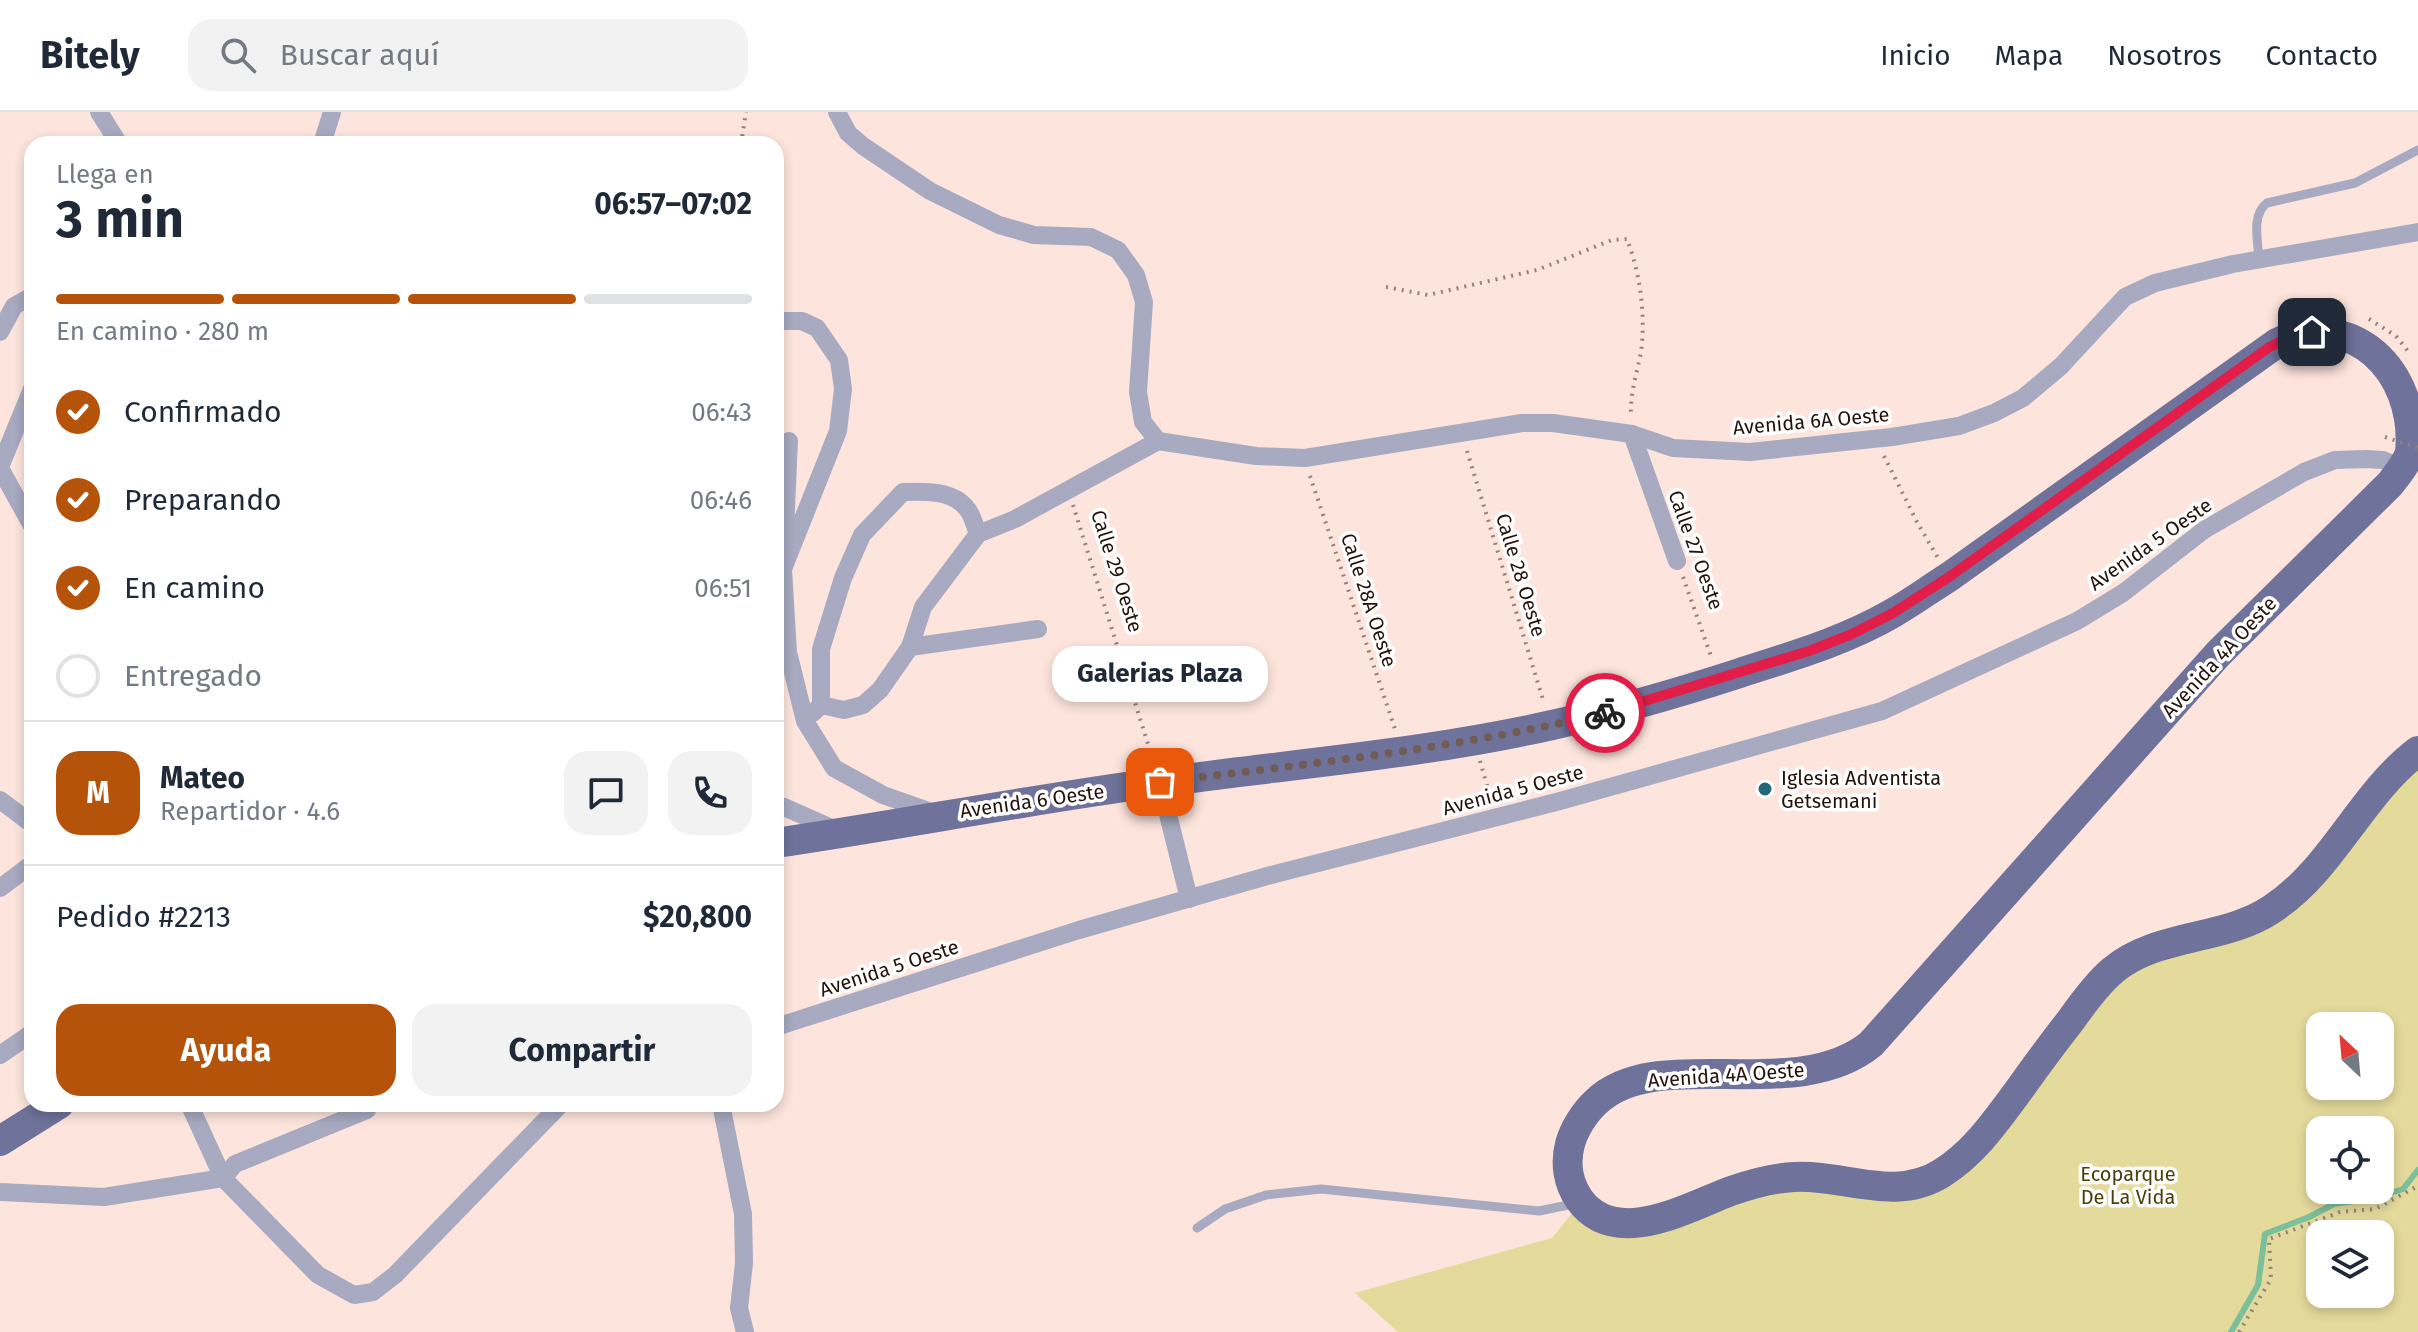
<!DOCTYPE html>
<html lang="es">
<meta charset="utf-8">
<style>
body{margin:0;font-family:"Fira Sans",sans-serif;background:#f2f2f3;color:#1f2937;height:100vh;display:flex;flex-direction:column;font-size:30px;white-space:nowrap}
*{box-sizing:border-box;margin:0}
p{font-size:26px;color:#747a83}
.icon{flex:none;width:44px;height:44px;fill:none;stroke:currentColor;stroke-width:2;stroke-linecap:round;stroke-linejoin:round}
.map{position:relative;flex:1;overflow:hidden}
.details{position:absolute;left:24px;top:24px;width:760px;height:976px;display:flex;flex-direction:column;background:#fff;border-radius:24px;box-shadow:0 4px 12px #0003}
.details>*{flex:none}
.needle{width:52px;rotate:334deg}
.fabs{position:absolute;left:2306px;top:900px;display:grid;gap:16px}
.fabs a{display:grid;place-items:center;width:88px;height:88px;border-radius:16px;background:#fff;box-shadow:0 4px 12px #0003;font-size:40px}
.pin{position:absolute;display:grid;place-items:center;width:68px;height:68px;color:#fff;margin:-34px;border-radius:16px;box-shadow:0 4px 12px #0006}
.courier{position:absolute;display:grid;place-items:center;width:80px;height:80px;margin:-40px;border:6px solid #e11d48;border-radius:50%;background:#fff;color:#222;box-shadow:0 2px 10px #0007}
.bubble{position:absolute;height:56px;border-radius:24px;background:#fff;box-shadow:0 4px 12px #0003;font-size:26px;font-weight:700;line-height:56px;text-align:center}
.overview em{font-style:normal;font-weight:700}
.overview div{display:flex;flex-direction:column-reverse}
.overview{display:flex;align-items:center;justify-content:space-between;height:136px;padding:0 32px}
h1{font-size:52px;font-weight:700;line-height:60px}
.bar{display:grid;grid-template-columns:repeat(4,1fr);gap:12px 8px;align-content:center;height:96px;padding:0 32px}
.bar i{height:10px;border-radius:6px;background:#e0e1e3}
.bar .selected{background:#b45309}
.bar p{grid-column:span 4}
.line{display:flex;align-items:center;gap:20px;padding:0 32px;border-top:2px solid #e0e1e3}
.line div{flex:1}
.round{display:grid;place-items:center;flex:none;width:84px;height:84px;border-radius:24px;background:#f2f2f3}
ol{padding:0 32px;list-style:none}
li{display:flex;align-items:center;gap:24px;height:88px}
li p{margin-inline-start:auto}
li .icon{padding:8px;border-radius:50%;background:#b45309;color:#fff;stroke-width:4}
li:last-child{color:#747a83}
li i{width:44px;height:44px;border:4px solid #e0e1e3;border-radius:50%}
.action{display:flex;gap:16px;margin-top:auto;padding:16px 32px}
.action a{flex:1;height:92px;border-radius:24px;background:#b45309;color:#fff;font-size:32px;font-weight:700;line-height:92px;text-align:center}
.action a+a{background:#f2f2f3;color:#1f2937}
header{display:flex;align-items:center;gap:48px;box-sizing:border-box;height:112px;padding:0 40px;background:#fff;border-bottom:2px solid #e0e1e3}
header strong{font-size:38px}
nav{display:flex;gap:44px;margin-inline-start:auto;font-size:28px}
.search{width:560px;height:72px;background:#f2f2f3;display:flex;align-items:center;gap:20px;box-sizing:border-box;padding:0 28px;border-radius:24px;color:#747a83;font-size:30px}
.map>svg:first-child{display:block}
</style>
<header>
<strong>Bitely</strong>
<div class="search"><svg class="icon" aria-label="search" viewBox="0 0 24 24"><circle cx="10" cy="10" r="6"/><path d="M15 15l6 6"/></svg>Buscar aquí</div>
<nav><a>Inicio</a><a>Mapa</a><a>Nosotros</a><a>Contacto</a></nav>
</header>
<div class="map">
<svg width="2418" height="1220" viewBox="0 0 2418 1220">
<rect width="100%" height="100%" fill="#fde5dd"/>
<path fill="#e4da9c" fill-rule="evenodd" d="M2418,639V1220H1398L1355,1181L1552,1126L1581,1090L1602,1105L1729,1080L1938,1064L2103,868L2258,805ZM2320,914H2380V974H2320ZM2320,1018H2380V1078H2320ZM2320,1122H2380V1182H2320Z"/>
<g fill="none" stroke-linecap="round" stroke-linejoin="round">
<path stroke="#7cbf9b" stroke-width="6" d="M2231,1220L2258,1173L2265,1122L2309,1105L2334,1092L2374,1086L2403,1077L2418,1058"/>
<g stroke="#968079" stroke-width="4" stroke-dasharray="2 6" stroke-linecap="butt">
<path d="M741,32L746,0"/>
<path d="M1386,175L1428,183L1537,158L1612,128L1627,127C1640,161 1646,203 1641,240C1637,261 1630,281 1631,303"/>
<path d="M2369,207L2396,224L2411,243"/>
<path d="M1467,339L1544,591"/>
<path d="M1884,344L1917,410L1938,446"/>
<path d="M1310,364L1395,617"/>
<path d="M1073,393L1153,648"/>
<path d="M1683,465L1712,547"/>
<path d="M1480,649L1492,691"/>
<path d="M2239,1220L2271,1167L2269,1127L2340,1100L2375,1097L2418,1074"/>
</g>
<g stroke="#a7aac0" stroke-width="9">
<path d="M2259,147C2258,129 2251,103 2267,91L2355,71L2418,38"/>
<path d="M1197,1116L1225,1097L1266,1083L1321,1077L1539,1099L1578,1091"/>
</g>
<g stroke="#a7aac0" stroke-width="18">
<path d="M99,0L119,32"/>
<path d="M837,0L848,21L863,34L930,79L999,113L1034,123L1091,125L1118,138L1136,163L1144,190L1138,280L1143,310L1158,329"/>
<path d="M322,32L332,0"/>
<path d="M776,209H802L817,216L839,248L843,277L838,319L783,457L788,540L805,609L834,656L883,683L937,702"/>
<path d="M0,220L14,194L32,184"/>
<path d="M1632,322L1677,449"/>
<path d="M1158,329L1256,344L1305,346L1522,311H1553L1632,322L1673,336L1750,340L1892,325L1959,314L1994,301L2023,286L2061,254L2125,185L2155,171L2233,152L2418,120"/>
<path d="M0,355L32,277"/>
<path d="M0,356L32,414"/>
<path d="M784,442L789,329"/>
<path d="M910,535L1038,517"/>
<path d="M821,593L844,598L863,593L880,578L910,535L923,495L978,422L1015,407L1158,329"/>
<path d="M813,601L821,593V537L843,466L862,423L903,380C925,379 954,378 968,398C973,405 975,414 978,422"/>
<path d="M1160,670L1189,787"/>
<path d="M0,688L32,712"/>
<path d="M776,694L784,695L836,718"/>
<path d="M0,776L32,752"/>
<path d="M776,915L1079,818L1271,763L1560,689L1882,599L2077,509L2123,481L2204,418L2304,360L2335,348L2366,347L2383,348L2402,356"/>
<path d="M0,943L32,921"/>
<path d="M199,992L191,996L223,1066L318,1163L354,1183L373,1180L395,1163L561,992"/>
<path d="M721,992L743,1102L744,1151L739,1196L745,1220"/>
<path d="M0,1080L104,1085L223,1066L235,1052L367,998"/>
</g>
<g stroke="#6f729a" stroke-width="30">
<path d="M776,731C905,712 1032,687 1161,670C1291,652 1424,642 1552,613C1616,599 1678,581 1740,561C1792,544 1845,529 1893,501C1912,490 1930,477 1949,465L2277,231C2351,195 2418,258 2410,341C2406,352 2398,362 2390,372L2218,542L1871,932C1795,994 1657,931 1596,990C1585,1000 1574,1017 1570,1032C1565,1051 1568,1071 1579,1087C1615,1138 1688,1095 1731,1079C1751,1072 1773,1066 1794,1065C1844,1062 1895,1091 1942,1061C1975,1040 1996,1009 2019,978C2036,954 2053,931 2071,908C2083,891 2096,873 2112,859C2156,821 2225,829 2272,797C2333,757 2360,683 2418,639"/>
<path d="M0,1029L59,992"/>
</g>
<path stroke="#968079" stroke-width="4" stroke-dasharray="2 6" stroke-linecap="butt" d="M2385,325L2418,336"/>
</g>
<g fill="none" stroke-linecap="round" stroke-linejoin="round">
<path stroke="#715b54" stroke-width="8" stroke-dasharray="0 14.4" d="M1160,670C1309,652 1459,636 1605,601"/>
<path stroke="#e11d48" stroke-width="10" d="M1605,601L1809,539L1852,522L1893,501L1949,465L2268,236L2291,224L2312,220"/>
</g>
<circle fill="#236679" stroke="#fff" stroke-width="3" cx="1765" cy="677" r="8"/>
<g text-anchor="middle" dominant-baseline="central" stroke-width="7" stroke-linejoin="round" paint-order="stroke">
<g font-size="20" fill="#25110a" stroke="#fff">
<text transform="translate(1811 309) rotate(-5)">Avenida 6A Oeste</text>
<text transform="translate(2150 432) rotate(-35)">Avenida 5 Oeste</text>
<text transform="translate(1696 438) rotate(70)">Calle 27 Oeste</text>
<text transform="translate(1117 459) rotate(72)">Calle 29 Oeste</text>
<text transform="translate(1521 463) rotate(73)">Calle 28 Oeste</text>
<text transform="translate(1369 488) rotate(72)">Calle 28A Oeste</text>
<text transform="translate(2219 545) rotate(-47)">Avenida 4A Oeste</text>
<text transform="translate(1513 678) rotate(-15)">Avenida 5 Oeste</text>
<text transform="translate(1032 689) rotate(-8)">Avenida 6 Oeste</text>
<text transform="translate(889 856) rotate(-18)">Avenida 5 Oeste</text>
<text transform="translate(1726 963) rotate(-4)">Avenida 4A Oeste</text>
</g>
<g font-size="20" fill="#25110a" stroke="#fff" text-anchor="start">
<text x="1781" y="666">Iglesia Adventista<tspan x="1781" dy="23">Getsemani</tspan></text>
</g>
<g font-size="20" fill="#483f0a" stroke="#fff">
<text x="2128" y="1062">Ecoparque<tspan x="2128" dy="23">De La Vida</tspan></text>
</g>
</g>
</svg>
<div class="fabs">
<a><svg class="needle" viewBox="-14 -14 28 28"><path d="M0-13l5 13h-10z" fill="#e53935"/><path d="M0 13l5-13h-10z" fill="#747a83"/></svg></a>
<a><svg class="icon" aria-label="locate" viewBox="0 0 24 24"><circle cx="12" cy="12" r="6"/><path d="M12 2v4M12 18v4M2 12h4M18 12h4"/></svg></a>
<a><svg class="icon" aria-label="layers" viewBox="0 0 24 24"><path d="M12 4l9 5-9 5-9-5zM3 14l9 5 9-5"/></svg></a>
</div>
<div class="pin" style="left:1160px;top:670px;background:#ea580c"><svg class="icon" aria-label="bag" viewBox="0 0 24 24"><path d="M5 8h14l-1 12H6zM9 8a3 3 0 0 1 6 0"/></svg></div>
<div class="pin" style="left:2312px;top:220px;background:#1f2937"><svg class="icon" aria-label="home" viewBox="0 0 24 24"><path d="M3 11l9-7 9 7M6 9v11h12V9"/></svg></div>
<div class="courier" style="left:1605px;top:601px"><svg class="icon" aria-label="bike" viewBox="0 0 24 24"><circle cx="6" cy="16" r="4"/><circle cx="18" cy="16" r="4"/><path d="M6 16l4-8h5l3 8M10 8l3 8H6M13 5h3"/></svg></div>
<div class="bubble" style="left:1052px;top:534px;width:216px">Galerias Plaza</div>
<section class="details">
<div class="overview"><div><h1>3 min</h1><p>Llega en</p></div><em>06:57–07:02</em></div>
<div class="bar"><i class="selected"></i><i class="selected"></i><i class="selected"></i><i></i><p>En camino · 280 m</p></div>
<ol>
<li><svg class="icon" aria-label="check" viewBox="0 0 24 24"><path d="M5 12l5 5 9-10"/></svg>Confirmado<p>06:43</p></li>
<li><svg class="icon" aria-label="check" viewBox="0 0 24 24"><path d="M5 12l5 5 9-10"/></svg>Preparando<p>06:46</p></li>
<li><svg class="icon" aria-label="check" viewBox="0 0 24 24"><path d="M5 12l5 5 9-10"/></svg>En camino<p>06:51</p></li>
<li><i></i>Entregado</li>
</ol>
<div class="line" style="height:144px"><b class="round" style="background:#b45309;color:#fff">M</b><div><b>Mateo</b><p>Repartidor · 4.6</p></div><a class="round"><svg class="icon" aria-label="chat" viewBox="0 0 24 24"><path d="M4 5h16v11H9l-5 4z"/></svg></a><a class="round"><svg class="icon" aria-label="phone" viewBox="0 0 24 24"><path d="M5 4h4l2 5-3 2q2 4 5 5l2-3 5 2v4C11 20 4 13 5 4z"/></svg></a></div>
<div class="line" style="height:104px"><div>Pedido #2213</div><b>$20,800</b></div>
<div class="action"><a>Ayuda</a><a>Compartir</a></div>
</section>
</div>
